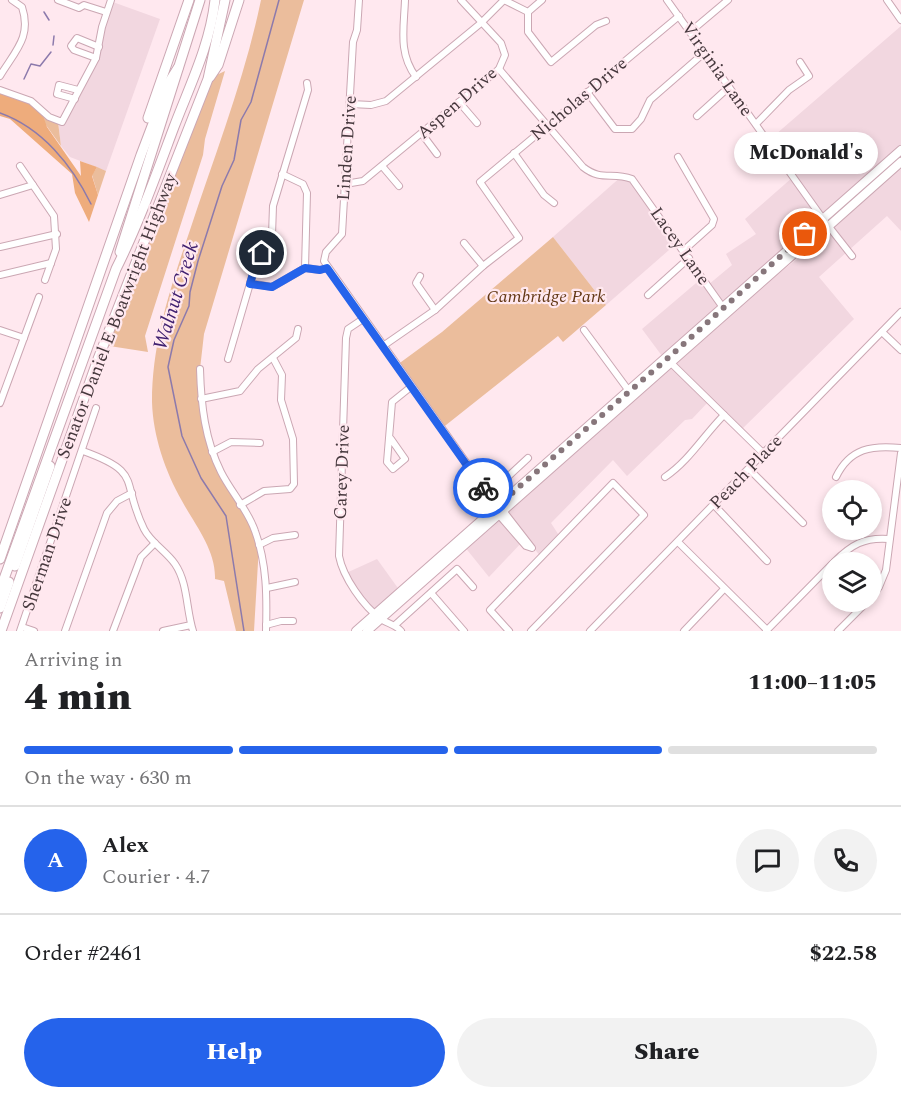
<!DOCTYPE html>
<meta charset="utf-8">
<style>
body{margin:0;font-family:Spectral,serif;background:#f2f2f2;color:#202124;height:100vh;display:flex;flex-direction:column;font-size:22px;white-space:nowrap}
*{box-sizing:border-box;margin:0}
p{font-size:20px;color:#757577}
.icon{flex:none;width:33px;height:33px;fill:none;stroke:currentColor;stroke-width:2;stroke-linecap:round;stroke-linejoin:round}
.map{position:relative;height:631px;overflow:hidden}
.panel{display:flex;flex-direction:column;background:#fff;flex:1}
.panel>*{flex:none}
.fabs{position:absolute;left:822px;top:480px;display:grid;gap:12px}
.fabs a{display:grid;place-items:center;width:60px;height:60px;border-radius:50%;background:#fff;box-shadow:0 3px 9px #0003;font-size:30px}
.pin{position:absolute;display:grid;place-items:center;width:51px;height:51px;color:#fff;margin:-26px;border:3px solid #fff;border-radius:50%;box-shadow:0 2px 6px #0007}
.courier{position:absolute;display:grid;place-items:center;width:60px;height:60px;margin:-30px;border:4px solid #2563eb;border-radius:50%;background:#fff;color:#222;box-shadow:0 2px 8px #0007}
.bubble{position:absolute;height:42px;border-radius:21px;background:#fff;box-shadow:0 3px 9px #0003;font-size:20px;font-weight:800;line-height:42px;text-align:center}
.summary em{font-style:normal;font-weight:800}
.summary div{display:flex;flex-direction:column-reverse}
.summary{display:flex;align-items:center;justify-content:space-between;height:102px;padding:0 24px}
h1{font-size:39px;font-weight:800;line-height:45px}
.bar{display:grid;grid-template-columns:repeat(4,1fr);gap:9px 6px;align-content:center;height:72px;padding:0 24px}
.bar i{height:8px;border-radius:4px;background:#e0e0e0}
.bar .active{background:#2563eb}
.bar p{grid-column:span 4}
.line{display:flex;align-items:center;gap:15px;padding:0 24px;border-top:2px solid #e0e0e0}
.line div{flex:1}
.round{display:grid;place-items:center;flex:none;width:63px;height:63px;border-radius:32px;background:#f2f2f2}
.cta{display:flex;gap:12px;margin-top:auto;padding:12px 24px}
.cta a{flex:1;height:69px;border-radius:36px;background:#2563eb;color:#fff;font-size:24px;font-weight:800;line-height:69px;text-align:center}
.cta a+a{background:#f2f2f2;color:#202124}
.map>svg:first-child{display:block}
</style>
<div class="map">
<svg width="901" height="631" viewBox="0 0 901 631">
<rect width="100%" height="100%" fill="#ffe8ef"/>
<g fill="#f2d7e0">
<path d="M110,1L160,19L106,171L70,157L61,146L58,122H62L96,58Z"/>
<path d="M901,26V150L665,360L642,329L702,278L708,285L732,265L726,254L756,234L745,219L793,177L768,141Z"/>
<path d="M901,169V231L887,216L819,277L854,319L740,431L709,401L692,419L685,420L627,476L613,460L551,523L560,537L540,556L505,510L776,270L779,273L805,253Z"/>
<path d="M623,175L632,179L677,243L606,305L553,237Z"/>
<path d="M499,515L523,541L489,577L464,546Z"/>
<path d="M377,559L400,591L376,613L344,574Z"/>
</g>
<g fill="#ebbd9c">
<path d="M261,0H304L204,334L200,369L212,452L255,529L259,545L254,631H236L224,581L215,579C216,550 195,525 182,501C165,471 153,436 152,402C152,341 171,286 190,230C215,154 245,78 261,0Z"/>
<path d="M225,71L205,139L203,155L145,336L148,352L103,345L208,79Z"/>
<path d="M41,110L58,122L61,146L43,121Z"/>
<path d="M97,167L106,171L98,195L92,175Z"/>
<path d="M553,237L606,305L563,342L558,336L441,429L397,365L442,332Z"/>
</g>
<path fill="#eeac7c" d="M0,90L31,101L41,110L47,127L81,176L80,161L97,167L92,176L98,195L89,222L75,193L72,174L10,119L0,116Z"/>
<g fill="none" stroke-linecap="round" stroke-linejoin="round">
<g stroke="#8c7aac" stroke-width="1.5">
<path d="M44,12L49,20"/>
<path d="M53,45L54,36"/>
<path d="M24,79L31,64L40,66L51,52"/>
<path d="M0,113C42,128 72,165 91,204"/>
<path d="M244,631L226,516L201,478L182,436L168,367L174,340L189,306L190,292L198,261L222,186L234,160L241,120L251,102L279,0"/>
</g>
<g stroke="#cba7b3" stroke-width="8">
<g id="minor">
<path d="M58,0L79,8L84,5L106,12"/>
<path d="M359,0L357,30L353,42L342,234L326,252L324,261L497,506L499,515L526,546L532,548L501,508"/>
<path d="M405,0C404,28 398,53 416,77"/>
<path d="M504,0L528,12L542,0"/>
<path d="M667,0L823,219L852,256"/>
<path d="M887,0L901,20"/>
<path d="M528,12V32L551,62L596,25L606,21"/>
<path d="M690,32L728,0"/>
<path d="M96,58L74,50L71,46L77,38L99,47"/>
<path d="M499,69L583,167C602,182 612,171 632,179L724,309"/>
<path d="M0,76C15,51 32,37 22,7L12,0"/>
<path d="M0,90L31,101L49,117L62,122L96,58L102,27L111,0"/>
<path d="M587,92L615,129H632L641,119L650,100L704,53"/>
<path d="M75,99L57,94L59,85L78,90"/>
<path d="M459,102L477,123"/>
<path d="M351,104L371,105L386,101L481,23L504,0"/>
<path d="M697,116L729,87"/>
<path d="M756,124L789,90L809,76L800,62"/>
<path d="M422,134L437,154"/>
<path d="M514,153L544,195L554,203"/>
<path d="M678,157L714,219L712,225L683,251"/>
<path d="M20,166L54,216L56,249L45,280"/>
<path d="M382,166L399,186"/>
<path d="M345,184L363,181L499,69L505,55L501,43L461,0"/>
<path d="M0,195L33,185"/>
<path d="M464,243L483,266"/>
<path d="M0,247L57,234"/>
<path d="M305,268L320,270L327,268"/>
<path d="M0,275L51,263"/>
<path d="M420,276L416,283L435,310"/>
<path d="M250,283L272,287L305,268L307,193L303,184L282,174"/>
<path d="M648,295L689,258"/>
<path d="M363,319L348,329L346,338L339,556C343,577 363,606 381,619C388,624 395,624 401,631"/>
<path d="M0,330L24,338"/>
<path d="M584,330L629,391"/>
<path d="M882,332L901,350"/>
<path d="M383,346L435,310L483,266L519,238L480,182L679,16"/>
<path d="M228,359L256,263L272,235L273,206L308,90L307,83"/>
<path d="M671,363L763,453"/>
<path d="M200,369C201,405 205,440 221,472C231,492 248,510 255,531C267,564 267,597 266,631"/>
<path d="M201,399L240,391L258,369L296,338L298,329"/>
<path d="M0,403L39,297"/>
<path d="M391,439L405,459L393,469L387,462L392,402L412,386"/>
<path d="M83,451C144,473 120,480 144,529C151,543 166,551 175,564C188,583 186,609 193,631"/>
<path d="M212,452L231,442L260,443"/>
<path d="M749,469L803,523"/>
<path d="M665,477C689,461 704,435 724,415"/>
<path d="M836,477C850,448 872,445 901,448"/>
<path d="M481,485L491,479L500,484L528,458"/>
<path d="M240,505L264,491L290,489L294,484L293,439L281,400L282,375L273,358"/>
<path d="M714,505L767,561"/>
<path d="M678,542L767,630"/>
<path d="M259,545L273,538L295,535"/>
<path d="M834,562C851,545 864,537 889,539"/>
<path d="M267,588L295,582"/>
<path d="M431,593L464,631"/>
<path d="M872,597L879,587L886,570L901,453"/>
<path d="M266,625L281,621H293"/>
<path d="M395,625L457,569L473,587"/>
<path d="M22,627L34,631"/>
<path d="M20,631L96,408"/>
<path d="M65,631L107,513L117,501L132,493"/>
<path d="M113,631L141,557L155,543"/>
<path d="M163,631L191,625"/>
<path d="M509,631L490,610L613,483L644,515L531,631"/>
<path d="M590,631L901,312"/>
<path d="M684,631L724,589"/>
<path d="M766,631L832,564"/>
<path d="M838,631L867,602"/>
</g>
</g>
<g stroke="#cba7b3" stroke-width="10">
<g id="major">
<path d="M356,631L901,150"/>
<path d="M367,631L797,251L812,241L901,162"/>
</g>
</g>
<g stroke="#cba7b3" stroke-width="11">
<g id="highway">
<path d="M210,77L218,65L239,0"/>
<path d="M148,118L189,0"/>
<path d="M120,252L200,0"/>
<path d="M0,559L141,155L168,84L178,68"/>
<path d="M15,566L50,466"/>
<path d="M0,590L116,269C139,223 156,175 174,127C190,85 210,45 215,0"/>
<path d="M0,608L9,582"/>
<path d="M1,631L98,359L208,79L225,0"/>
</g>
</g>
<use href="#minor" stroke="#fff" stroke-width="6"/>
<use href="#major" stroke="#fff" stroke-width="8"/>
<use href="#highway" stroke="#fff" stroke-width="9"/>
</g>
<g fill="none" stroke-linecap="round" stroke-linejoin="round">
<path stroke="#87767b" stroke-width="6" stroke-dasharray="0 10.8" d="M483,488L497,506L668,358L805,234"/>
<path stroke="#2563eb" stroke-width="8" d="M262,253L256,263L250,284L272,287L305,268L320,270L327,268L483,488"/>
</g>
<g text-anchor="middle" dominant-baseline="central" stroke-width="4.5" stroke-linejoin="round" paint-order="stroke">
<g font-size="18" fill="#46383d" stroke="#ffe8ef">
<text transform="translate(717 69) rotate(55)">Virginia Lane</text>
<text transform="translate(579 99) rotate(-40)">Nicholas Drive</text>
<text transform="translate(457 103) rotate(-41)">Aspen Drive</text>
<text transform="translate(347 148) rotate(-86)">Linden Drive</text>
<text transform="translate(680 246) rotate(55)">Lacey Lane</text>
<text transform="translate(117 316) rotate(-69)">Senator Daniel E Boatwright Highway</text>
<text transform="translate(342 472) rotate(-88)">Carey Drive</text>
<text transform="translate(746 472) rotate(-46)">Peach Place</text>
<text transform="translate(47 554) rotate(-71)">Sherman Drive</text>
</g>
<g font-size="18" font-style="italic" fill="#633815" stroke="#ffe8ef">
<text x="546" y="296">Cambridge Park</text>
</g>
<g font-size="20" font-style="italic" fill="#402070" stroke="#ffe8ef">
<text transform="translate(176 296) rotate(-73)">Walnut Creek</text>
</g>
</g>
</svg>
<div class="fabs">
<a><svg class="icon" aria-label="locate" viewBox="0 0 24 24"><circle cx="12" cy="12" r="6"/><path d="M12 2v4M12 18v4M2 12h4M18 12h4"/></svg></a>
<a><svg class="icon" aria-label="layers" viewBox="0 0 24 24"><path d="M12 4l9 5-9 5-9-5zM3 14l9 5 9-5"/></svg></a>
</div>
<div class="pin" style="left:805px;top:234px;background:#ea580c"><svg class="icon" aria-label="bag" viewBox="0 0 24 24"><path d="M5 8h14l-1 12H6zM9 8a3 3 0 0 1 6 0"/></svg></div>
<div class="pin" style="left:262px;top:253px;background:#1f2937"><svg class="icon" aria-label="home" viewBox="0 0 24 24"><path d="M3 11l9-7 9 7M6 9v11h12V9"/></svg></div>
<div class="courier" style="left:483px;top:488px"><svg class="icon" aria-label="bike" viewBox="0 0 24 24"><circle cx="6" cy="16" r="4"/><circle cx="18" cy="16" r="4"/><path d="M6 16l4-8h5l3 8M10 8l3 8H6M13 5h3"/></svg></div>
<div class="bubble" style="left:734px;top:132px;width:144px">McDonald's</div>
</div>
<section class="panel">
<div class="summary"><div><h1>4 min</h1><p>Arriving in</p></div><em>11:00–11:05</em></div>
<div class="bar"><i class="active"></i><i class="active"></i><i class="active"></i><i></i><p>On the way · 630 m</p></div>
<div class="line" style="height:108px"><b class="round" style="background:#2563eb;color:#fff">A</b><div><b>Alex</b><p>Courier · 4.7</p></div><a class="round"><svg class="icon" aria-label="chat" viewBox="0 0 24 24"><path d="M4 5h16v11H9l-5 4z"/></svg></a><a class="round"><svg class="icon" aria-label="phone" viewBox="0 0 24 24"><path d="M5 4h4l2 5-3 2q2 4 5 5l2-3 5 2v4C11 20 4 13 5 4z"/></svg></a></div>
<div class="line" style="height:78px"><div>Order #2461</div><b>$22.58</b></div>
<div class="cta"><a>Help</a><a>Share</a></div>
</section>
